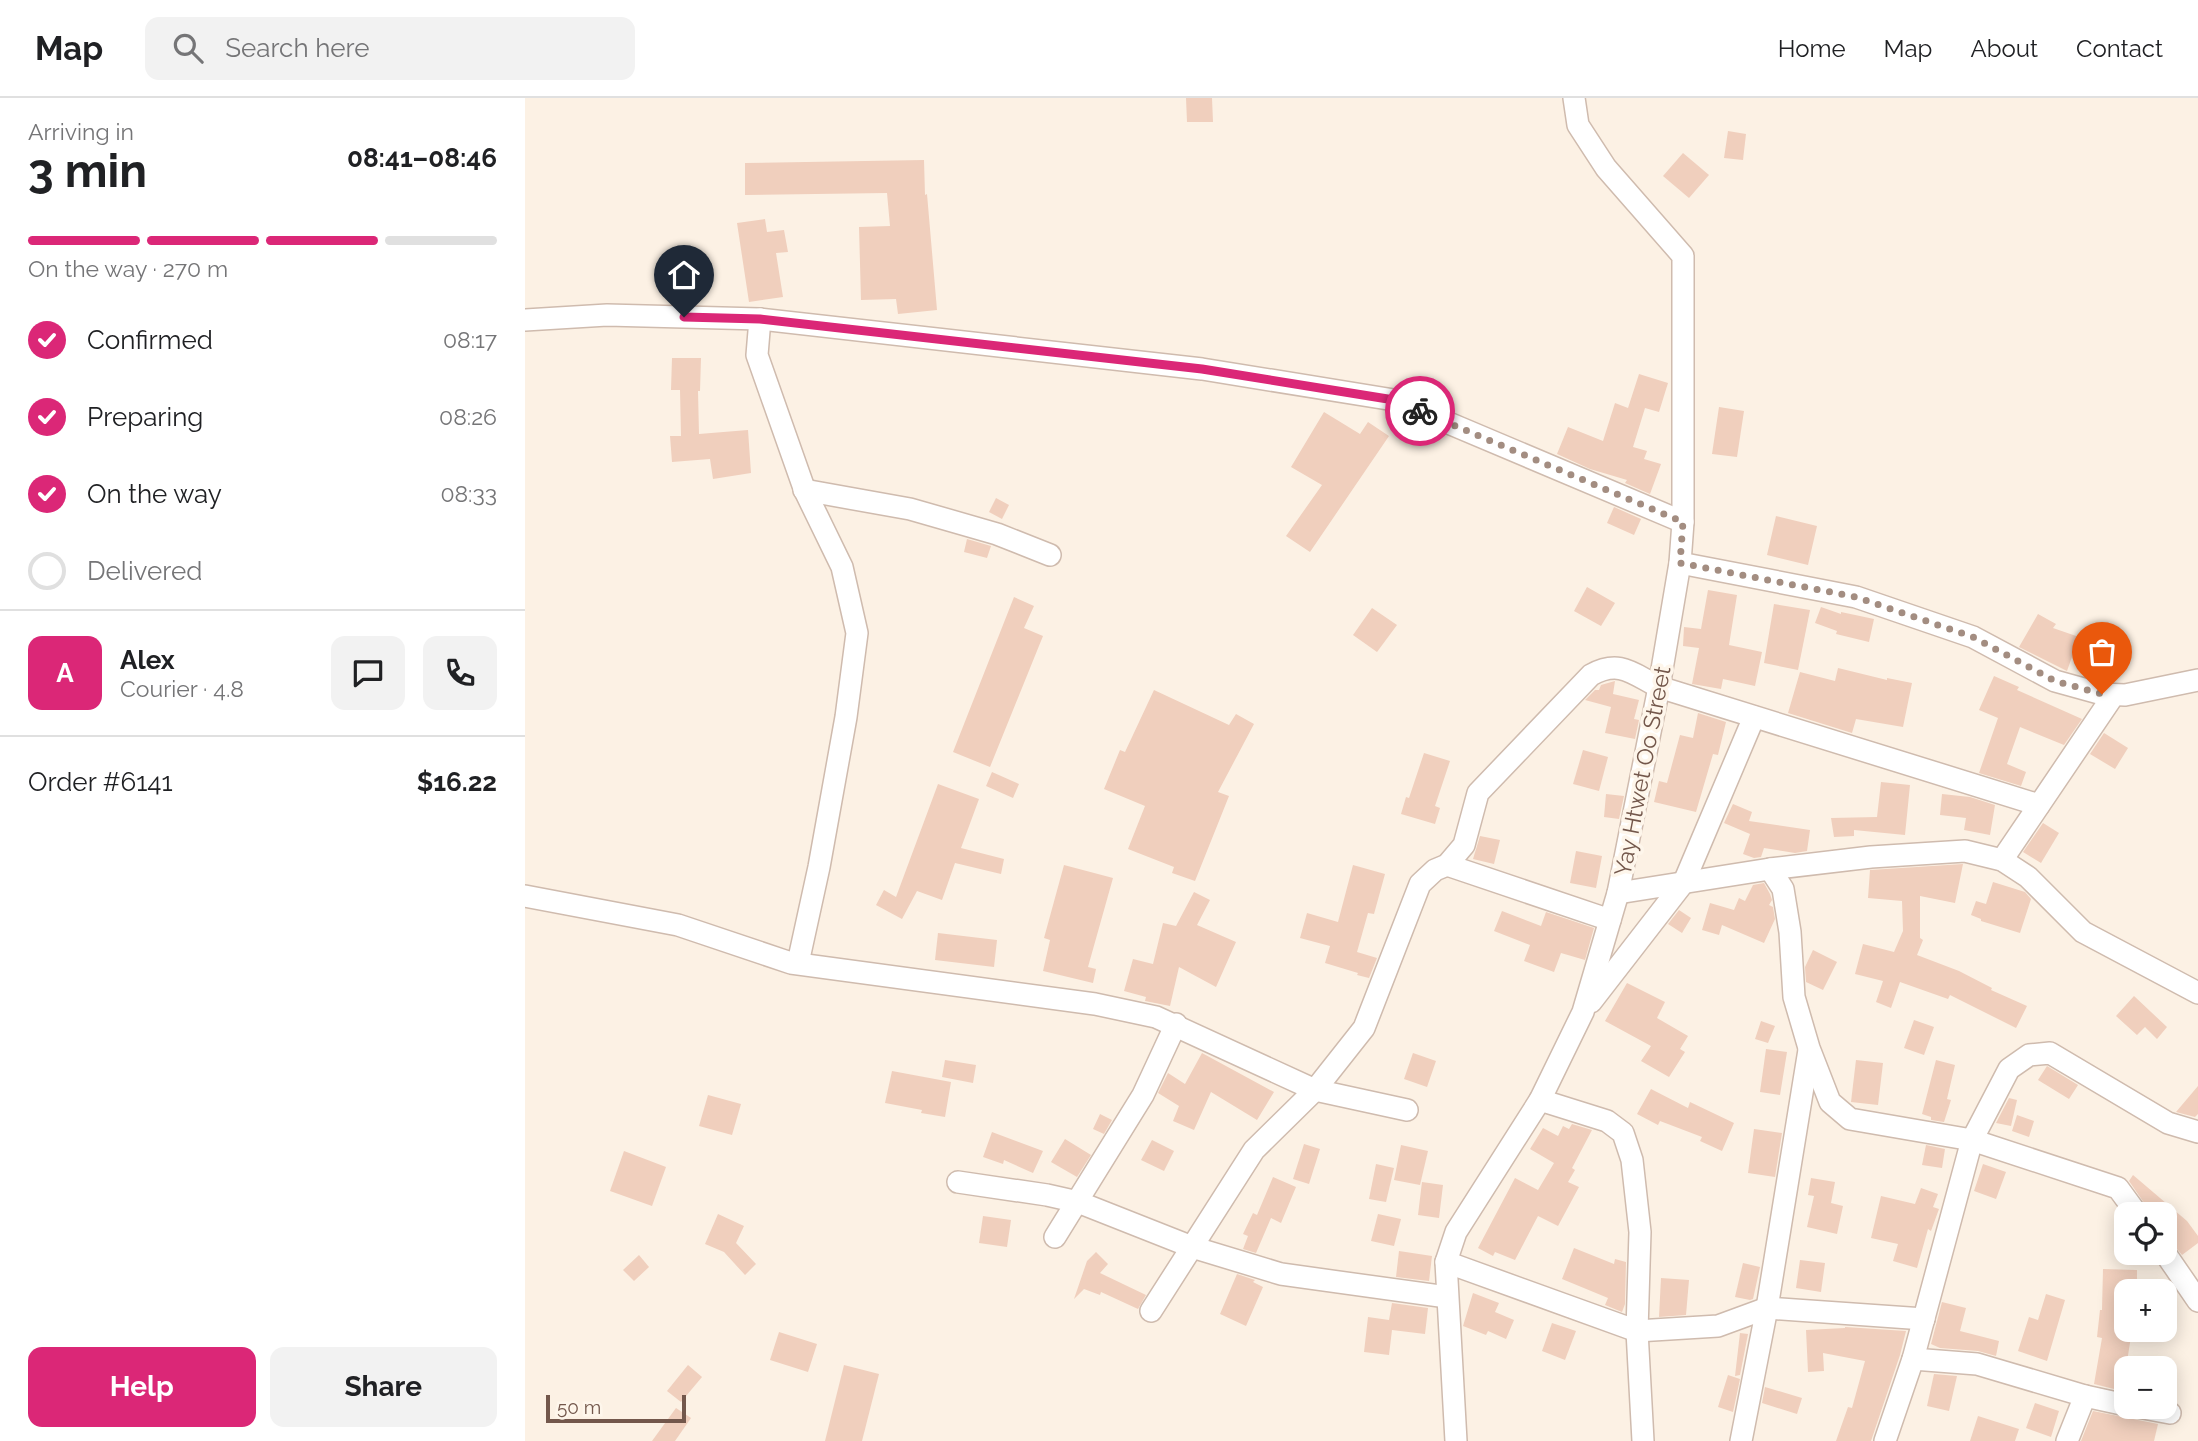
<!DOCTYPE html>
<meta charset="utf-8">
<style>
body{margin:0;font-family:Raleway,sans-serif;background:#f2f2f2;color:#202124;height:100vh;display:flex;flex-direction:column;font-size:26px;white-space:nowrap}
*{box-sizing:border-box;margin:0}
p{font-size:23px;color:#757577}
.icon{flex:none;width:38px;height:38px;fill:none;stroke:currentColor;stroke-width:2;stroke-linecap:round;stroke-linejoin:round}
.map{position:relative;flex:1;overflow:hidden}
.panel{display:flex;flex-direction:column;background:#fff;width:525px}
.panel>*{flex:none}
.controls{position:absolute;left:1589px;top:1104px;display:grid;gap:14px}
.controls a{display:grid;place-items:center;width:63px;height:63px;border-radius:14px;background:#fff;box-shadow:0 4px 18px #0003;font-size:35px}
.scale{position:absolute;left:21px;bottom:18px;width:140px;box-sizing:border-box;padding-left:7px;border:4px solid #73574b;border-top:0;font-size:19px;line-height:24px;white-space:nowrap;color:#73574b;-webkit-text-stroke:5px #fef6eb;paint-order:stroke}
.pin{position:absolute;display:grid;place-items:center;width:60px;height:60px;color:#fff;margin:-72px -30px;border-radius:50% 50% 50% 0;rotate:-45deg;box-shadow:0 0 7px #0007}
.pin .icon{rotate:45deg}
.courier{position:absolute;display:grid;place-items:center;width:70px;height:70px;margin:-35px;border:5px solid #db2777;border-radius:50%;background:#fff;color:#222;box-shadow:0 2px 9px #0007}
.summary em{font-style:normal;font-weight:700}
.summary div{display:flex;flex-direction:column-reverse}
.summary{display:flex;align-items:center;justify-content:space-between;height:119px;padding:0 28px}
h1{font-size:46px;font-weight:700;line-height:52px}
.bar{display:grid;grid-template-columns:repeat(4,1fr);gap:10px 7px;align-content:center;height:84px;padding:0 28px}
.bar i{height:9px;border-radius:5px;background:#e0e0e0}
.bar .current{background:#db2777}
.bar p{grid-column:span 4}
.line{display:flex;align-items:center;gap:18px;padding:0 28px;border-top:2px solid #e0e0e0}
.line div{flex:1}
.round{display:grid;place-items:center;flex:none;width:74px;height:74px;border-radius:14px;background:#f2f2f2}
ol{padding:0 28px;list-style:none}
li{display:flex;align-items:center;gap:21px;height:77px}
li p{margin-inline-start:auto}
li .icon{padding:7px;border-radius:50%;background:#db2777;color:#fff;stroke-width:4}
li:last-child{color:#757577}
li i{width:38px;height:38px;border:4px solid #e0e0e0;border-radius:50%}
.action{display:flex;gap:14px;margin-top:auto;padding:14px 28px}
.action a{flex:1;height:80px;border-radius:14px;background:#db2777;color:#fff;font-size:28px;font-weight:700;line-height:80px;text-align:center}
.action a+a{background:#f2f2f2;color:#202124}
header{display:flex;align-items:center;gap:42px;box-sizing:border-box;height:98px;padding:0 35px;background:#fff;border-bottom:2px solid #e0e0e0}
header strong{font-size:33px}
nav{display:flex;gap:38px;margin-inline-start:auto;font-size:24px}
.search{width:490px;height:63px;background:#f2f2f2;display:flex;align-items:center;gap:18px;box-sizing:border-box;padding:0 24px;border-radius:14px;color:#757577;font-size:26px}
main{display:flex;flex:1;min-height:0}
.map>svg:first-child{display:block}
</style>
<header>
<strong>Map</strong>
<div class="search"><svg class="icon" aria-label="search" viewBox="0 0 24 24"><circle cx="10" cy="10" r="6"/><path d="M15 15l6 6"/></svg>Search here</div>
<nav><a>Home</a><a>Map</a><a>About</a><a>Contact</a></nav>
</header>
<main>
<section class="panel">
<div class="summary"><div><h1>3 min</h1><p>Arriving in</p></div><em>08:41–08:46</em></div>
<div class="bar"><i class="current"></i><i class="current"></i><i class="current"></i><i></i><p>On the way · 270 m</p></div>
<ol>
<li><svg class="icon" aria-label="check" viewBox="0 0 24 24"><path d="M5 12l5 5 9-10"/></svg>Confirmed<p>08:17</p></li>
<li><svg class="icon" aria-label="check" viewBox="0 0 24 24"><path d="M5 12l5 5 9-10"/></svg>Preparing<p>08:26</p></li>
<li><svg class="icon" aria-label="check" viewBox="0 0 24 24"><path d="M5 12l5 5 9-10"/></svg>On the way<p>08:33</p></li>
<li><i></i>Delivered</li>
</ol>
<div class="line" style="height:126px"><b class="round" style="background:#db2777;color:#fff">A</b><div><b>Alex</b><p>Courier · 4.8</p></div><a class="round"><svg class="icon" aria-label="chat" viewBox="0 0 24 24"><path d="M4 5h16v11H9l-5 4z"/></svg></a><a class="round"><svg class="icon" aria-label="phone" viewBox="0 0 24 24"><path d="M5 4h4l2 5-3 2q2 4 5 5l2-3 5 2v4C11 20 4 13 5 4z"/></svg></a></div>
<div class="line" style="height:91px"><div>Order #6141</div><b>$16.22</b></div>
<div class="action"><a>Help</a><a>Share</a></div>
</section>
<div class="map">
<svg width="1673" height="1343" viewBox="0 0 1673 1343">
<rect width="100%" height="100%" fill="#fcf1e4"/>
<g fill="#f0cfbd">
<path d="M661,0H687L688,24H662Z"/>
<path d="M1203,33L1221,36L1218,62L1199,60Z"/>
<path d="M1158,55L1184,77L1164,100L1138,78Z"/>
<path d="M399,62L400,97L402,96L412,212L373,216L371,201L336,202L334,129L365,128L362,95L220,97V65Z"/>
<path d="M240,121L242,134L259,132L263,154L251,155L258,199L224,204L212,125Z"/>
<path d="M147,260H176L175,293H173L174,336L223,332L226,375L188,381L185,361L147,364L145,338H156L155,292H146Z"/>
<path d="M1114,276L1143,285L1134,314L1120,310L1108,349L1122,353L1119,361L1136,366L1125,396L1100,385L1102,382L1065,371L1032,356L1043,329L1078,343L1090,305L1103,310Z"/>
<path d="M1194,309L1219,313L1212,359L1187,356Z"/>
<path d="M799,314L835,336L843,324L864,338L785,454L761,438L797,387L766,369Z"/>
<path d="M471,400L484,407L477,421L464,414Z"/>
<path d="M1089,409L1116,421L1109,437L1082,425Z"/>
<path d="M1251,418L1292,428L1283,467L1242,457Z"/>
<path d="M442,441L466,448L462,460L439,454Z"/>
<path d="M1062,489L1090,505L1076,528L1049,513Z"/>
<path d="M1183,492L1212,497L1204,547L1237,554L1230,588L1198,581L1196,591L1167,586L1174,550L1158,548L1159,529L1176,531Z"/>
<path d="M489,499L509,508L499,530L518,538L465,669L428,654Z"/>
<path d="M1249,506L1285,512L1273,572L1239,565Z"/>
<path d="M1296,509L1316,516V514L1349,521L1344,544L1311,536L1312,533L1290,525Z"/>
<path d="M847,510L872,527L852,554L828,537Z"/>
<path d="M1513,516L1531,526L1528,530L1554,539L1542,573L1494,549Z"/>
<path d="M1313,570L1362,582V580L1387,585L1378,629L1331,621L1327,635L1263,615L1275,574L1310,583Z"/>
<path d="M1469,578L1494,589L1492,592L1557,621L1539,647L1495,629L1482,666L1501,674L1496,688L1454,675L1473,620L1454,612Z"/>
<path d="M1090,583L1088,596L1114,602L1109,621L1114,622L1110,641L1080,635L1086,609L1060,602L1070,592H1074L1076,587Z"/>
<path d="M629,592L704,627L711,616L729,626L693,694L704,698L670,783L647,775L649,769L603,751L620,708L579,691L595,652L600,654Z"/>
<path d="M1173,615L1201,624L1193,657L1188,656L1171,714L1129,704L1134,683L1142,685L1155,637L1168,640Z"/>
<path d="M1579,635L1603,650L1590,671L1565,656Z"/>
<path d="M1058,652L1083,659L1074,693L1048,686Z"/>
<path d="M899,655L925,663L910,708L915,710L910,726L876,716L881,699L884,700Z"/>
<path d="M467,674L494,686L488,700L461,688Z"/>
<path d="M1356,684L1385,687L1380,737L1329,732V738L1309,739L1306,720L1352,719Z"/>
<path d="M413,686L454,701L436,750L479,761L476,776L430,765L417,802L392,793L377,821L351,807L359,792L371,799Z"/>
<path d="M1081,696L1099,698L1094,721L1079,719Z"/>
<path d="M1417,696L1445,699L1470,707L1465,737L1439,732L1441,720L1415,717Z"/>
<path d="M1208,706L1227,714L1224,723L1285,732L1282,753L1270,755L1239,750L1236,759L1229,760L1218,756L1225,736L1199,725Z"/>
<path d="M1518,725L1534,735L1516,765L1498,754Z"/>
<path d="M955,738L975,742L969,766L948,761Z"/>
<path d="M1051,753L1077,758L1071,790L1045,785Z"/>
<path d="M1438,766L1430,805L1395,798V840L1398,842L1392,857L1434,873L1467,890L1466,892L1502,908L1491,930L1425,897L1423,901L1375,884L1366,910L1351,904L1358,883L1330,876L1338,846L1369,854L1378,833L1377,803L1343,800L1345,772Z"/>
<path d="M539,767L588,780L563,869L571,871L568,885L518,873L525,842L519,840Z"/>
<path d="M828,767L860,776L849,816L843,815L832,854L852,860L844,880L832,877L833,875L800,865L805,848L775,840L782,815L813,824Z"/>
<path d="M1468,784L1500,794L1506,801L1495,835L1456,823V821L1446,817L1451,803L1461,806Z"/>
<path d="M1239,785L1245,796L1247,802L1244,807L1248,809L1250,821L1239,845L1197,827L1194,837L1177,832L1185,805L1209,812L1214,800L1220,803L1228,787Z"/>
<path d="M669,794L685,802L672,827L711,844L691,889L654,869L645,908L620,903L621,899L599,893L608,861L628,866L638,825L651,828Z"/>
<path d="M1154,812L1166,820L1157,835L1143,826Z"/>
<path d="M977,813L1016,828L1021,814L1069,830L1060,862L1036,855L1029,874L999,863L1005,847L969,833Z"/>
<path d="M413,835L472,842L469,869L410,862Z"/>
<path d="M1288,852L1312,864L1298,892L1281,884L1280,869Z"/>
<path d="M1102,885L1140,904L1132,920L1163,938L1155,951L1160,954L1144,979L1116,963L1126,948L1080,923Z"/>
<path d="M1609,898L1642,929L1632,941L1620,929L1612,937L1591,918Z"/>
<path d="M1389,922L1409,929L1399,957L1379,950Z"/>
<path d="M1236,923L1250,928L1243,945L1230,941Z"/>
<path d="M1241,951L1262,954L1255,997L1235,994Z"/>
<path d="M677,955L749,994L732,1022L686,994L669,1032L648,1023L654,1008L633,995L643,975L660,986Z"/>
<path d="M888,955L911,963L902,989L879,981Z"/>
<path d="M420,962L451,967L448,985L417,979Z"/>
<path d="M1331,962L1358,965L1353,1007L1326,1004Z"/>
<path d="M1411,962L1430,967L1422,1001L1426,1002L1419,1024L1406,1022V1019L1397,1016Z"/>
<path d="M1522,968L1553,987L1544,1001L1513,982Z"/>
<path d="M367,973L426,984L420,1019L396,1015L397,1012L360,1005Z"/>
<path d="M1673,988V1016L1670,1019L1651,1014Z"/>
<path d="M1126,991L1163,1010L1165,1004L1209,1025L1197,1053L1175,1043L1177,1039L1135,1023L1133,1027L1112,1016Z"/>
<path d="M183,997L216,1006L207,1037L174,1028Z"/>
<path d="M1484,1000L1492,1002L1486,1028L1471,1025Z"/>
<path d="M575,1016L587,1022L579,1036L568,1031Z"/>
<path d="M1492,1017L1509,1023L1504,1039L1487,1033Z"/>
<path d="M1047,1026L1067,1032L1047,1070L1050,1072L1043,1084L1054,1089L1033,1128L1013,1118L990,1162L970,1154L968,1158L953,1150L990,1080L1013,1092L1029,1065L1005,1051L1018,1030L1033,1038L1038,1028L1044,1031Z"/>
<path d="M1229,1031L1257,1035L1250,1079L1223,1075Z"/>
<path d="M467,1034L518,1053L508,1075L479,1062L478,1066L458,1059Z"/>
<path d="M540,1041L566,1057L552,1079L526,1064Z"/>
<path d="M627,1042L649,1053L639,1073L616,1062Z"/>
<path d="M779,1046L795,1051L784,1086L768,1081Z"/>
<path d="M876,1047L903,1053L895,1087L869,1082Z"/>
<path d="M1401,1047L1420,1051L1417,1070L1397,1067Z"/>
<path d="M99,1053L141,1069L127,1108L85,1093Z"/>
<path d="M851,1066L869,1070L861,1104L844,1101Z"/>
<path d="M1458,1066L1481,1074L1471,1101L1449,1093Z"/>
<path d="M1608,1077L1662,1123L1673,1138V1145L1657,1157L1640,1136V1116H1629L1624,1112L1604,1083Z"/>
<path d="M748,1079L771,1089L756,1125L746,1120L731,1155L718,1151L723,1138L718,1136L728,1115L732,1117Z"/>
<path d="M1286,1080L1310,1084L1306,1105L1318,1108L1312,1136L1282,1129L1289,1098L1283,1097Z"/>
<path d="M897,1084L918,1087L914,1120L893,1117Z"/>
<path d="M1396,1090L1413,1096L1408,1109L1414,1111L1406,1133L1403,1131L1392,1170L1368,1163L1373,1146L1346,1140L1356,1098L1390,1106Z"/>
<path d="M193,1116L219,1128L211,1145L231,1166L220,1177L199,1154L180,1146Z"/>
<path d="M853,1116L876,1121L869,1148L846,1143Z"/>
<path d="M458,1118L486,1122L482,1149L454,1145Z"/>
<path d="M1049,1150L1089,1166L1090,1161L1101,1164L1100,1206L1097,1214L1080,1207L1083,1200L1037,1181Z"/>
<path d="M874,1153L907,1158L904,1183L871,1179Z"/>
<path d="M571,1154L583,1166L575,1175L621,1197L613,1211L576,1194L575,1197L559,1191L549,1201L562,1163Z"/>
<path d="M114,1157L124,1169L109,1183L98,1172Z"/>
<path d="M1275,1162L1300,1165L1296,1194L1271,1190Z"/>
<path d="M1218,1165L1235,1169L1228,1201L1225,1202L1210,1199Z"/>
<path d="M1578,1171L1612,1172V1188H1601V1232H1607L1601,1270V1294L1569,1286L1577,1240L1572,1239L1575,1212H1577Z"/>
<path d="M712,1176L730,1182L728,1184L738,1189L721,1228L695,1216Z"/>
<path d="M1136,1180L1164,1182L1161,1217L1134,1219Z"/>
<path d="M948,1195L974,1205L970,1214L989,1222L981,1241L963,1233L961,1237L938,1228Z"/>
<path d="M1521,1196L1540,1202L1522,1263L1493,1253L1504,1219L1513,1222Z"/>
<path d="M1417,1204L1441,1210L1435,1233L1474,1243L1471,1258L1453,1253L1415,1250L1406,1246Z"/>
<path d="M867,1205L903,1210L900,1236L867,1232L864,1257L839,1254L843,1219L864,1222Z"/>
<path d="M1027,1225L1051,1233L1040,1262L1017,1253Z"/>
<path d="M1320,1229L1381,1233L1375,1257L1346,1343H1311L1323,1309L1327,1310L1340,1263L1298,1255L1299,1273L1283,1274L1281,1232L1320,1230Z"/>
<path d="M254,1234L292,1246L283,1274L245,1262Z"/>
<path d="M1215,1235L1223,1236L1215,1277L1210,1278Z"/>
<path d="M163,1267L177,1279L156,1304L142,1293Z"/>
<path d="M319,1267L354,1276L337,1343H300Z"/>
<path d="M1409,1276L1432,1278L1424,1313L1402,1308Z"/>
<path d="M1203,1277L1215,1281L1208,1314L1193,1309Z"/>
<path d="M1240,1289L1277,1300L1272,1316L1237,1305Z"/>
<path d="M1510,1305L1534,1313L1526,1339L1501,1330Z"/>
<path d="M151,1310L166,1320L150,1343H127Z"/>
<path d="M1568,1313L1633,1326L1629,1343H1556Z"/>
<path d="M1453,1318L1494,1331L1490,1343H1445Z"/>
</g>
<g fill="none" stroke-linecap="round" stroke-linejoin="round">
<g stroke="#cfbbae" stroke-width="24">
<g id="minor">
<path d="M235,221L232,257L280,393L317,469L332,535L321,619L294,769L273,865"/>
<path d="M0,222L82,217L235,221L677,271L869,302L1158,424"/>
<path d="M279,392L385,411L472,436L525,457"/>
<path d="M1155,465L1331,499L1448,539L1530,583L1577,596L1600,597L1673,582"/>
<path d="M1477,762L1588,598"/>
<path d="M922,767L1085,822"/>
<path d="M1245,771L1258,791L1265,834L1269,899L1284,950L1305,1004L1325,1021L1447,1042L1593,1090L1612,1116"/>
<path d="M1093,795L1245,771L1346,759L1440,753L1477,762L1503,779L1558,834L1673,895"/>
<path d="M0,798L153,827L266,865L570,906L631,919L790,992L882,1012"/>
<path d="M1066,904L1159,784L1229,619"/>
<path d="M1015,1002L1082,1023L1098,1035L1107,1062L1115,1134L1112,1233L1118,1343"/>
<path d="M433,1084L522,1097L553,1104L667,1149L756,1176L922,1199"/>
<path d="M530,1139L618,997L651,926"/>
<path d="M1640,1155L1673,1203"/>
<path d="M921,1164L1112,1233L1193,1228L1242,1210L1399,1221"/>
<path d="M626,1213L729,1052L790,992L839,930L895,786L910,772L922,767L939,747L953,695L1066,577C1095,561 1108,576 1134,589L1514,707"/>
<path d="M1388,1261L1452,1266L1560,1298L1601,1307"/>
<path d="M1613,1309L1645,1315"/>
<path d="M931,1343L921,1164L931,1134L1015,1002L1058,914L1093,795L1134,589L1155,465L1158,424V158L1081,70L1053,27L1049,0"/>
<path d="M1216,1343L1242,1210L1284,952"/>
<path d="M1360,1343L1388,1261L1447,1042L1484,971L1504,957L1525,955L1643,1025L1673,1034"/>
<path d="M1542,1343L1560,1298"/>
</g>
</g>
<use href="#minor" stroke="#fff" stroke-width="21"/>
</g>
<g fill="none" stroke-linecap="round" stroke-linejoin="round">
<path stroke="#a38d81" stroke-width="7" stroke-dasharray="0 12.6" d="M895,313L1158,424L1155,465L1331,499L1448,539L1530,583L1577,596"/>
<path stroke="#db2777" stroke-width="9" d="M159,219L235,221L677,271L869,302L895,313"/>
</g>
<g text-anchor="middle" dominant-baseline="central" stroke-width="7" stroke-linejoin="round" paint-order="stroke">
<g font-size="23" fill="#73574b" stroke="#fef6eb">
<text transform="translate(1117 673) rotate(-79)">Yay Htwet Oo Street</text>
</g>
</g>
</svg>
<div class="controls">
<a><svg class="icon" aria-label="locate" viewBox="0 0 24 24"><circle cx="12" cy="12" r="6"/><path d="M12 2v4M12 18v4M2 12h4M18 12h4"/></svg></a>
<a>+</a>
<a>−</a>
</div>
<div class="scale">50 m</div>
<div class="pin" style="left:1577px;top:596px;background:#ea580c"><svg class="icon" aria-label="bag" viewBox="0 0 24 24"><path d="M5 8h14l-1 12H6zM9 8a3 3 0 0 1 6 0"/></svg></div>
<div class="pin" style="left:159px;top:219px;background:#1f2937"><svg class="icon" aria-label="home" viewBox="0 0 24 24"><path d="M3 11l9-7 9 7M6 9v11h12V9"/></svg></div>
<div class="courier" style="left:895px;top:313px"><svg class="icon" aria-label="bike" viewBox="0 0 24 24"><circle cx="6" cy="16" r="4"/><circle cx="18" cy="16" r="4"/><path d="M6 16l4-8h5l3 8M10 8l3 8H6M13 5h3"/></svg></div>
</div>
</main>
